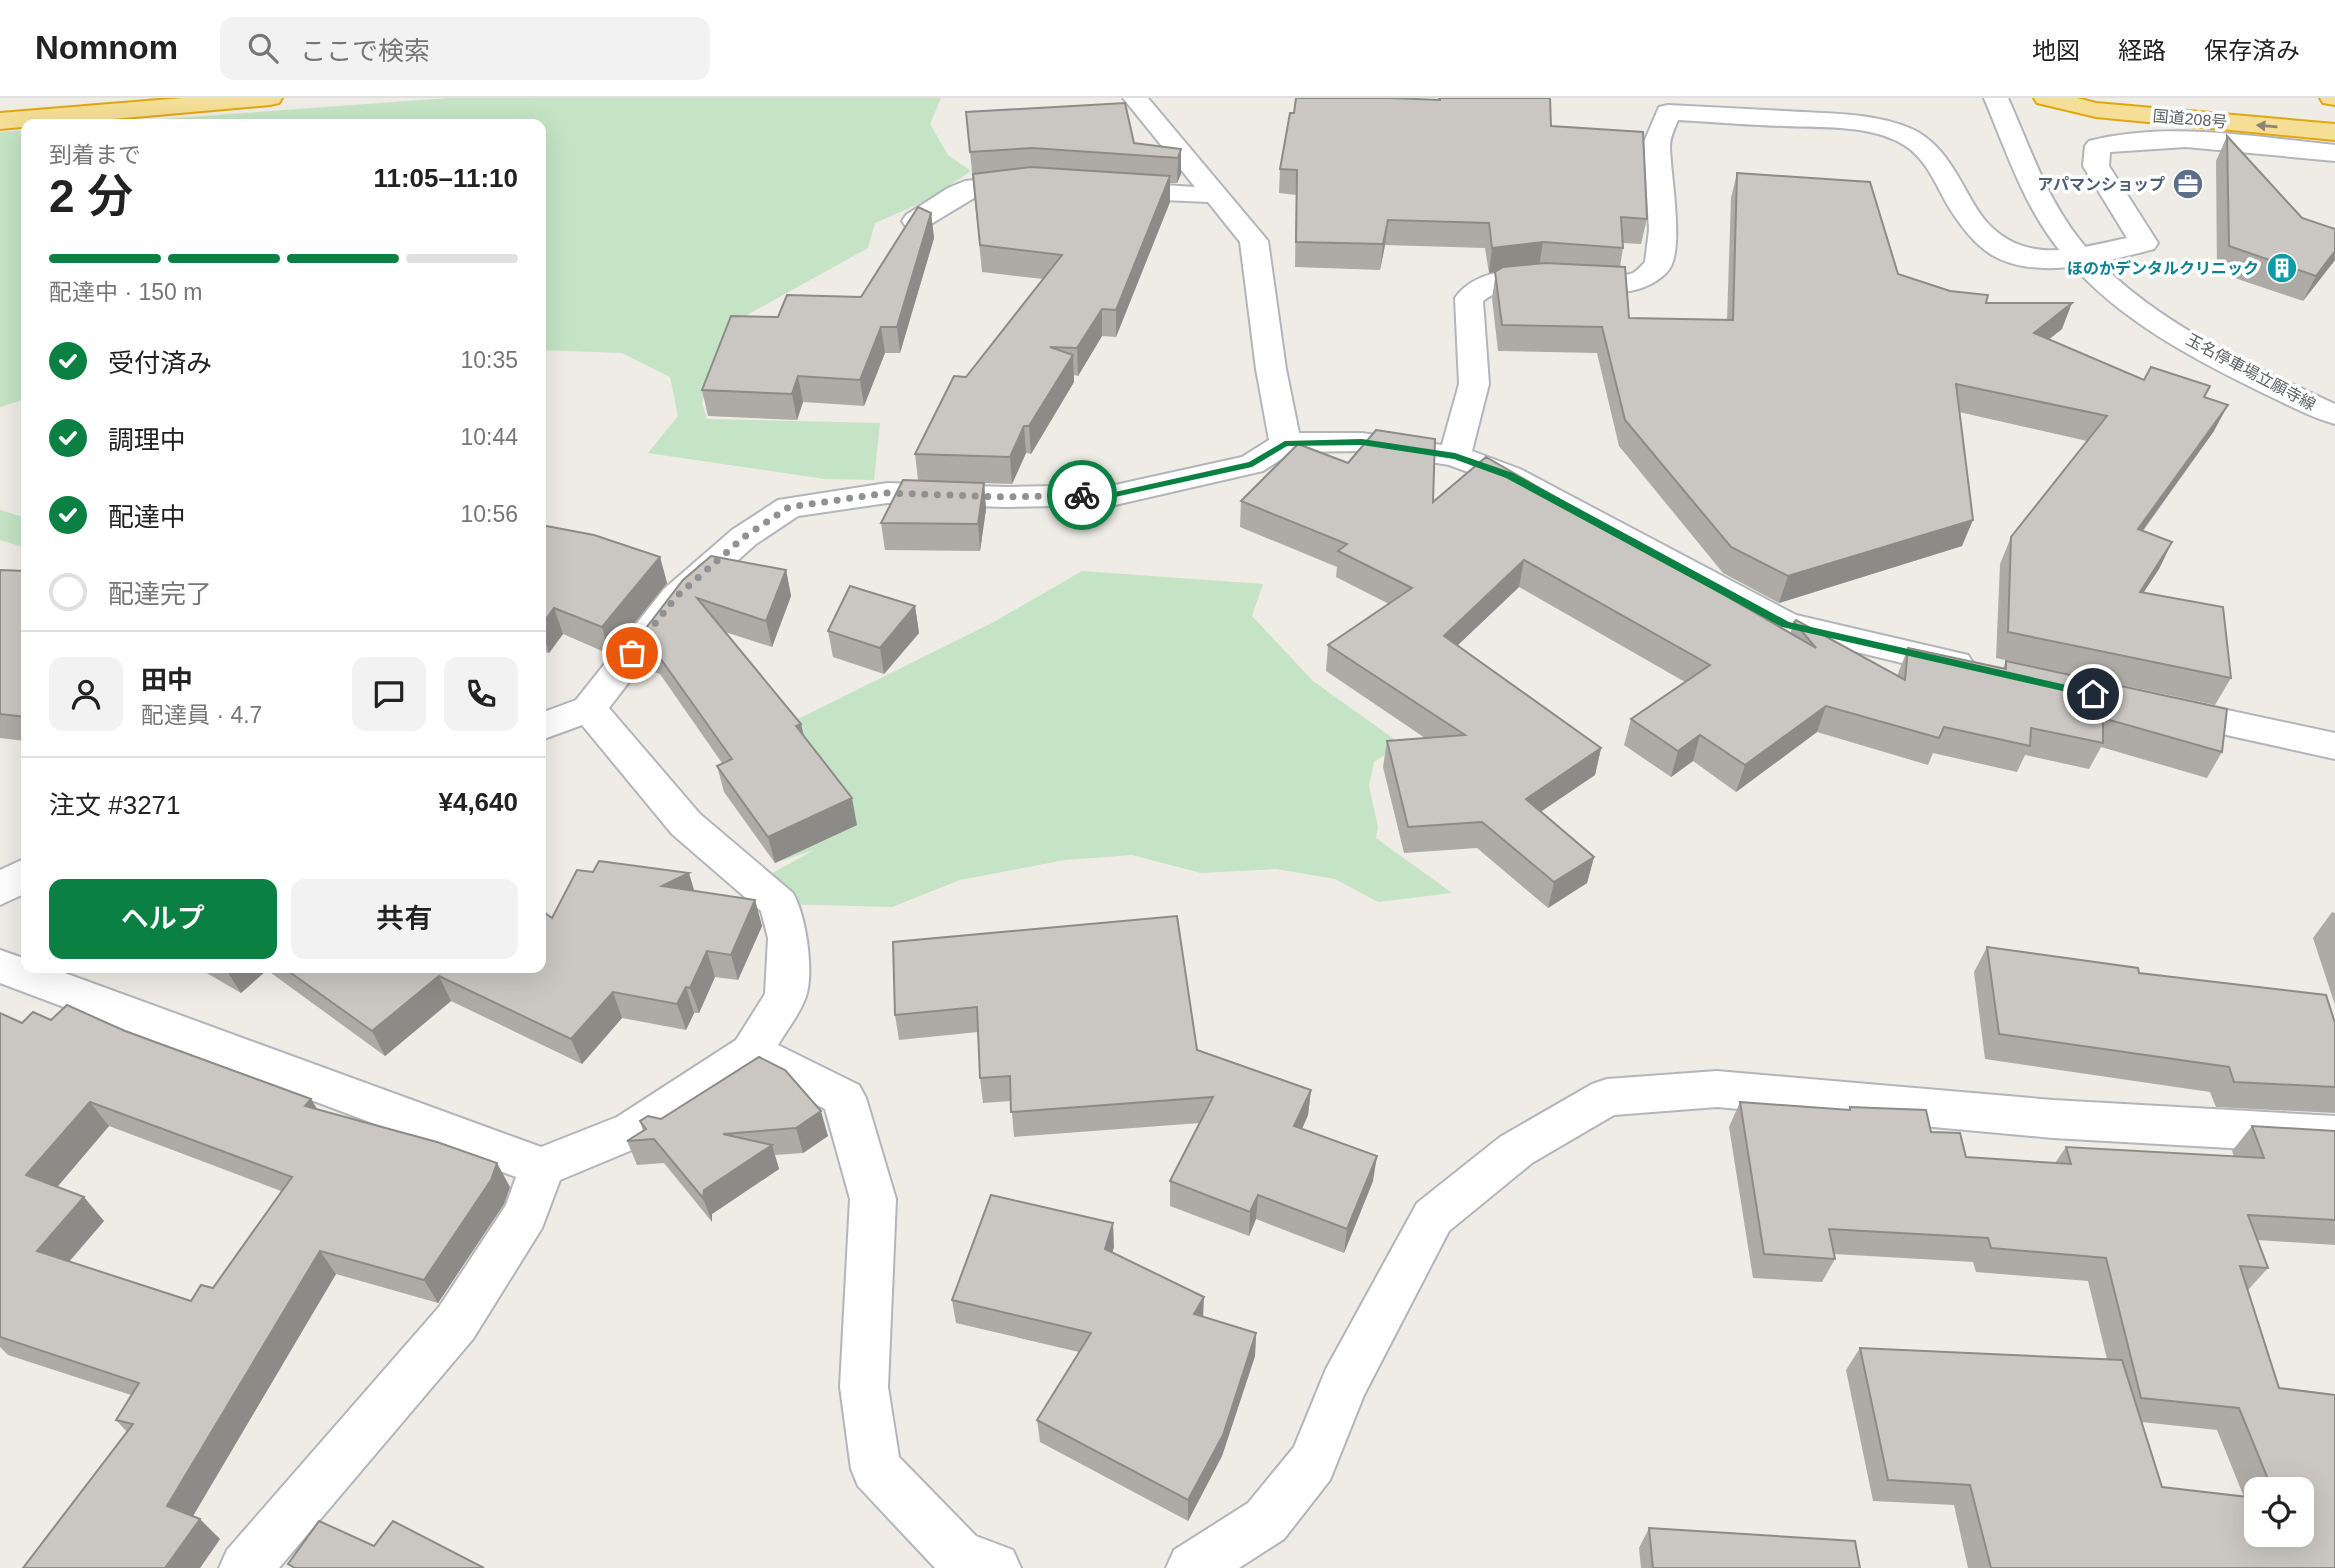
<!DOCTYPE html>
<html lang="ja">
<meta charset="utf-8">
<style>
body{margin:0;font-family:Helvetica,"Noto Sans JP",sans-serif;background:#f2f2f2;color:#222;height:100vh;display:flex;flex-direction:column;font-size:26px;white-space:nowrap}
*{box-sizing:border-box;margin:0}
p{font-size:23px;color:#767676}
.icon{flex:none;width:38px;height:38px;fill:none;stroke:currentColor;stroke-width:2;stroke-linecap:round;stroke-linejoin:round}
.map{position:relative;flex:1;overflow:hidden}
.drawer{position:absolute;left:21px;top:21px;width:525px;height:854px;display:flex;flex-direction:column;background:#fff;border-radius:14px;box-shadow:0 7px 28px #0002}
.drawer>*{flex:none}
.tools{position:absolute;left:2244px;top:1379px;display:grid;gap:14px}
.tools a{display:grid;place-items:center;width:70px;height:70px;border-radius:14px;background:#fff;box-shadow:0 7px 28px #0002;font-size:35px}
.pin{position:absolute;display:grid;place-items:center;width:60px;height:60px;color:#fff;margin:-30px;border:4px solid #fff;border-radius:50%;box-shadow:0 2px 7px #0007}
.courier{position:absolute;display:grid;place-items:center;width:70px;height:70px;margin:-35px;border:5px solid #0b8043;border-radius:50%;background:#fff;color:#222;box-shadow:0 2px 9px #0007}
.overview em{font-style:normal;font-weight:600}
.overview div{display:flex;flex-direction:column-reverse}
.overview{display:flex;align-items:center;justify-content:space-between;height:119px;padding:0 28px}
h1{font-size:46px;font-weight:600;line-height:52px}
.bar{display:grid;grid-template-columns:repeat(4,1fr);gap:10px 7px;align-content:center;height:84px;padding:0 28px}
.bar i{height:9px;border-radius:5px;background:#e0e0e0}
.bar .selected{background:#0b8043}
.bar p{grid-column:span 4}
.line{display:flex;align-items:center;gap:18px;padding:0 28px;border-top:2px solid #e0e0e0}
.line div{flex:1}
.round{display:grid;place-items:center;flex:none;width:74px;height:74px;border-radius:14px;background:#f2f2f2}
ol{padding:0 28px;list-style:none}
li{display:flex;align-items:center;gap:21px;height:77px}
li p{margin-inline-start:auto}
li .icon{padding:7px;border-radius:50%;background:#0b8043;color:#fff;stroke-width:4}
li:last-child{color:#767676}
li i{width:38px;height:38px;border:4px solid #e0e0e0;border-radius:50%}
.action{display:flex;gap:14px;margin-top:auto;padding:14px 28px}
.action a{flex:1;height:80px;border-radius:14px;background:#0b8043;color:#fff;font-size:28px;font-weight:600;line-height:80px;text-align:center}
.action a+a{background:#f2f2f2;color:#222}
header{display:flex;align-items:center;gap:42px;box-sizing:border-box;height:98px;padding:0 35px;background:#fff;border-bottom:2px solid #e0e0e0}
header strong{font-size:33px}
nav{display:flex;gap:38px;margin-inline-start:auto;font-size:24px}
.search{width:490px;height:63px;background:#f2f2f2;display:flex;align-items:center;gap:18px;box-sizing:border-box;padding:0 24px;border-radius:14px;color:#767676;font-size:26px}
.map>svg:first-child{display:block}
</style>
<header>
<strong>Nomnom</strong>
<div class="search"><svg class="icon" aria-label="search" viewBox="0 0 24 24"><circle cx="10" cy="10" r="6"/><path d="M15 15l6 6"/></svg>ここで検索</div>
<nav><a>地図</a><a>経路</a><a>保存済み</a></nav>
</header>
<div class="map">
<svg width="2335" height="1470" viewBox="0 0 2335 1470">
<rect width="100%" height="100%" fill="#eeece5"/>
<g fill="#c4e4c5">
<path d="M448,0H941L930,26L948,57L971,73L928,102L875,125L868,150L729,227L702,305L707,321L880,325L874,382L825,381L648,355L678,318L670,279L622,255L541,252V26H97Z"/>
<path d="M26,32V301L0,309V34Z"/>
<path d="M0,412L26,420V450L0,442Z"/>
<path d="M1082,473L1263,486L1252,518L1313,583L1401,646L1374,664L1369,688L1378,729L1376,740L1452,795L1378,804L1335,781L1276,771L1201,775L1132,757L1065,762L960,782L892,809L779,806L760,782L814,752L775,765L857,726L786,627L992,525Z"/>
</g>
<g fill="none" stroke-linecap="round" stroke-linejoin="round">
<g stroke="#b2b5b9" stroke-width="4">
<g id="street">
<path d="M1123,0H1148L1268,143L1286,271L1299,335H1362L1442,347L1459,286L1455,200C1482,161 1553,172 1594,176C1605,177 1623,179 1633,175C1637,173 1642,167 1645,164L1649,132L1644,44L1659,9L1668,7C1707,9 1746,11 1785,13C1827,16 1873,14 1912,31C1932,40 1945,57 1956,75C1966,91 1973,107 1984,121C2023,168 2075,151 2127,140L2083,68L2085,48L2089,43C2169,23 2254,39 2335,47V63L2186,49L2110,54L2109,68L2158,145L2154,151C2107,163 2038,184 1992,157C1974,146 1961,128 1950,111C1936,88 1927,61 1904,47C1870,26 1822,30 1784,28C1748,27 1713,24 1678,22C1675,30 1670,39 1670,48C1670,75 1686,156 1667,174C1619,223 1535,163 1483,203L1489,286L1472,353L1520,371L1796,517L1968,557L1974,566L1968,575L1956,578L1774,534L1498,385L1449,367L1362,353L1292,354L1263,373L1115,407L1006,409L887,405L798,418L756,446L688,507L609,610L700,716L793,795C806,818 815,876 805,901C799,917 787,932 778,947L859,987L866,1000L896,1101L888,1289L899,1359L976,1438L1013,1452L1021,1470H935L858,1388L851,1371L840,1289L850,1101L825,1011L753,975L649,1045L560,1082L542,1130L473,1241L279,1470H219L227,1452L439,1209L506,1107L516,1079L0,885V852L26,861V870H51L541,1049L617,1019L736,942L765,896L768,840L761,813L672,736L582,627L541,642V615L576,602L664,491L732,432L778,402L887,385L1006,389L1115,387L1242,359L1269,342L1256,271L1240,144L1208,104L1117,100L1108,98L1104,92L1108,86L1117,84L1195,89Z"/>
<path d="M1026,77L1035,79L1039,85L1035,91L979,97L926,129L916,131L906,129L902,123L906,117L948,90L965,83Z"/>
<path d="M2176,601L2335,635V661L2163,623L2158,614L2163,605Z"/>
<path d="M26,760V795L0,807V772Z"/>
<path d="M1717,973L2053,1002L2335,1018V1056L2053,1040L1717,1009L1614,1017L1532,1065L1449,1133L1364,1297L1330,1382L1284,1441L1239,1470H1166L1174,1452L1248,1405L1294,1349L1326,1271L1417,1105L1500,1039L1592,986L1607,981Z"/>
</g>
</g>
<g stroke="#b1b4b9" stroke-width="4">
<path id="secondary" d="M1984,0H2008C2026,40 2041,84 2065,121C2121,210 2242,264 2335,306V326C2311,320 2289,307 2267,297C2195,262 2118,222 2066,160C2026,115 2007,55 1984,0Z"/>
</g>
<g stroke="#e1a712" stroke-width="4">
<g id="highway">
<path d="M183,0H282L279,5L270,7L0,31V15Z"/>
<path d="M2034,0H2077L2096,5L2335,26V42L2096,19L2037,5Z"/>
<path d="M2320,0H2335V7L2323,5Z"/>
</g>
</g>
<use href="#street" fill="#fff" fill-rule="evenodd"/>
<use href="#secondary" fill="#fff" fill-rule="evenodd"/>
<use href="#highway" fill="#f5df96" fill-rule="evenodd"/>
</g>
<g fill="#aeaba7" fill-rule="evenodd">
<path d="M1438,0H1550L1551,28L1647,121L1641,146L1623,145V150L1620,169L1629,220L1727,222L1731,100L1737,75L1898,176L2062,231L2049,241L2144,282L2204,299L2214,333L2143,433L2172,444L2159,471L2143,494L2231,580L2215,607L1996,560L2000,466L2011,439L2087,343L1959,314L1962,448L1779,505L1723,475L1619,348L1597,255L1498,253L1492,200L1496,174L1489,175L1485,150L1385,147L1380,172L1295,169L1296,97L1279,95L1280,71L1294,15L1438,2Z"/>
<path d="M966,14L1134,45L1181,51V76L1177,85H1170V104L1116,239L1102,238L1078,278L1074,277V284L1031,356L1026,355L1012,386L984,385L986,411L980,453L885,452L881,425L918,382L915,356L966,279L1043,181L982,174Z"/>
<path d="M2227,38L2302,120L2335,131V162L2303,203L2217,174L2216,63Z"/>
<path d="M931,115L934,140L900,255H885L864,308L803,304L797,322L708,318L702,292L778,219L861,199Z"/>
<path d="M1241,403L1433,404L1790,536L1794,524L1897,578L1908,550L2003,570L2006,563L2222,654L2207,680L2101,649L2089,671L2025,657L2017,674L1933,655L1928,667L1817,634L1736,694L1693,663L1671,679L1624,647L1631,621L1685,584L1519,489L1458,547L1601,650L1595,677L1540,714L1594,759L1587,785L1548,810L1477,750L1404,755L1383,669L1387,643L1425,640L1326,573L1328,547L1389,506L1336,479L1337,469L1240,429Z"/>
<path d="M541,427L660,459L667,485L609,556L563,536L549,555L541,553Z"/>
<path d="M0,472L26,473V643L0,640Z"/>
<path d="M786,472L791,498L772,549L725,534L801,626L804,638L857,727L775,765L724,694L717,668L722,665L660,576L643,570L636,543L683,482Z"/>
<path d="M915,508L919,535L884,576L833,559L828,533Z"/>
<path d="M694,793L755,802L762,828L738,882L715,879L699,915H694L686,932L622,920L582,966L451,903L385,958L267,872L241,895L198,870H541L552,820Z"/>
<path d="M2332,814L2335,815V907L2313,840Z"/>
<path d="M893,844L1311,992L1308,1017L1302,1031L1373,1083L1344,1155L1256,1121L1249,1138L1170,1108V1083L1200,1025L1014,1039L1011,1003L983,1005L980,980L978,934L899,942L895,917Z"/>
<path d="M1987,849L2139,875L2335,925V1015L2216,1009L2210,994L1985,961L1974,874Z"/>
<path d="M0,915L22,925L51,922L125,933L510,1089L504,1106L438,1205L336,1176L193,1418L220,1441L200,1470L127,1334L116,1322L131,1297L8,1257L0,1249ZM109,1028L281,1093L213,1190L191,1203L69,1164L104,1123L57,1089Z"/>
<path d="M759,959L828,1038L803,1055L775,1057L779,1071L712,1116V1124L664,1065L637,1067L627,1043L643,1033L640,1023L661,1021Z"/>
<path d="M1740,1004L1848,1012L1850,1009L1931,1034L1966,1059L2055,1065L2066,1049L2234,1059L2232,1053L2252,1028L2335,1033V1147L2257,1142L2268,1170L2248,1192L2335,1470H1968L1954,1407L1873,1403L1846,1272L1860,1250L2107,1261L2088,1183L1976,1174L1973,1164L1834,1156L1835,1161L1822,1184L1753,1180L1729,1029ZM2141,1324L2217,1332L2244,1399L2162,1389ZM2256,1391H2301L2256,1437Z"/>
<path d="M1114,1149L1112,1154L1203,1219L1256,1235L1255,1258L1222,1358L1188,1423L1040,1344L1037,1322L1079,1254L956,1225L952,1202Z"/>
<path d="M1649,1430L1860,1470H1641L1639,1450Z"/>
</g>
<g fill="#8d8b88">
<path d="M1181,51V76L1177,85L1178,60Z"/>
<path d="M1170,78V104L1116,239V212Z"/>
<path d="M931,115L934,140L900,255L897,229Z"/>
<path d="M1388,122L1385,147L1380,172L1383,146Z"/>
<path d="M1543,144L1539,169L1489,175L1492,150Z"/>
<path d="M2335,153V162L2303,203L2316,178Z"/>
<path d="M2072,205L2062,231L2024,261L2034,235Z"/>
<path d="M1102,211V238L1078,278L1077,250Z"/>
<path d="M881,229L885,255L864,308L860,282Z"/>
<path d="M1073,257L1074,284L1031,356L1029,328Z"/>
<path d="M798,278L803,304L797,322L792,296Z"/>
<path d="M2228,307L2214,333L2125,457L2138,431Z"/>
<path d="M1024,328L1026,355L1012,386L1010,359Z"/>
<path d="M984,385L986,411L980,453L978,426Z"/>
<path d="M1973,422L1962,448L1779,505L1788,478Z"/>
<path d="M2172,444L2159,471L2127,520L2140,494Z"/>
<path d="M660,459L667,485L609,556L602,529Z"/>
<path d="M1524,462L1519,489L1440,564L1444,538Z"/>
<path d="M786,472L791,498L772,549L766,523Z"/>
<path d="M915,508L919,535L884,576L880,550Z"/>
<path d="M554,510L563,536L549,555L541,528Z"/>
<path d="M1826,608L1817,634L1736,694L1745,667Z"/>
<path d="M801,626L807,652L796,628Z"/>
<path d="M1700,637L1693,663L1671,679L1678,653Z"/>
<path d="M1601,650L1595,677L1521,727L1526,701Z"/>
<path d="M852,700L857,727L775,765L768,739Z"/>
<path d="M1594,759L1587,785L1548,810L1554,784Z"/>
<path d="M689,775L697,802L662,788Z"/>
<path d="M755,802L762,828L738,882L731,857Z"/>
<path d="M707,853L715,879L699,915L690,890Z"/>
<path d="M225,870H266L267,872L241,895Z"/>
<path d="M439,878L451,903L385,958L372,933Z"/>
<path d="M686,889L694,915L686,932L677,906Z"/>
<path d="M613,894L622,920L582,966L571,941Z"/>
<path d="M1311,992L1308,1017L1292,1053L1294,1028Z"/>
<path d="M311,1001L326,1025L305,1008Z"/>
<path d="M90,1004L109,1028L47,1101L26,1077Z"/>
<path d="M821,1013L828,1038L803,1055L796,1030Z"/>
<path d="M772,1047L779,1071L712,1116V1124L703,1100L704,1092Z"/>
<path d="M1377,1058L1373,1083L1344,1155L1347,1131Z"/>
<path d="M497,1065L510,1089L504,1106L438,1205L424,1182Z"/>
<path d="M1258,1097L1256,1121L1249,1138L1250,1114Z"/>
<path d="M84,1099L104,1123L58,1176L37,1153Z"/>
<path d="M1113,1125L1114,1149L1106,1174L1105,1151Z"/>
<path d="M320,1153L336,1176L187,1428L167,1408Z"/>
<path d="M1204,1199L1203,1222L1194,1216Z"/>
<path d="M1256,1235L1255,1258L1222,1358L1188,1423V1402Z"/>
<path d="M200,1421L220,1441L200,1470H165Z"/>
</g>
<g fill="#cac7c2" stroke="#8d8b88" stroke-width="2" fill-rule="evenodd">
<path d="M1296,0H1390L1440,2V0H1550L1551,28L1643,34L1647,121L1621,119L1623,150L1543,144L1492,150L1489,125L1388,122L1383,146L1296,144L1297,72L1280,71L1290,15H1294Z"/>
<path d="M1125,5L1134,45L1181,51L1178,60L1032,50L970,54L966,14Z"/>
<path d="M2227,38L2302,120L2335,131V153L2316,178L2229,148Z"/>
<path d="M1031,69L1170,78L1116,212L1102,211L1077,250L1050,249L1073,257L1029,328H1024L1010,359L915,356L954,278L966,279L1062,157L980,147L973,76Z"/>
<path d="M1737,75L1870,84L1898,176L1950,193L1988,197L1986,205H2072L2034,235L2144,282L2151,269L2210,288L2204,299L2228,307L2138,431L2172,444L2140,494L2223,509L2231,580L2008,534L2011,439L2107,318L1956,286L1973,422L1788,478L1731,449L1625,322L1602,229L1502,227L1495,174L1503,169L1545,165L1625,169L1629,220L1733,222Z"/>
<path d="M918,109L931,115L897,229H881L860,282L798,278L792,296L702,292L731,218L778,219L787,197L861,199Z"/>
<path d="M1376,332L1435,341L1433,404L1486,359L1816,550L1794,524L1796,522L1905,582L1908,550L2006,571V563L2227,611L2222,654L2103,620V645L2031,630L2030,648L1944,629L1939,640L1826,608L1745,667L1700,637L1678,653L1631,621L1710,567L1524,462L1444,538L1601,650L1526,701L1594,759L1554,784L1482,724L1408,729L1387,643L1465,637L1328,547L1412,490L1338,453L1347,446L1241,403L1298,346L1348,365Z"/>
<path d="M903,382L984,385L978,426L881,425Z"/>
<path d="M541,427L594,437L660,459L602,529L554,510L541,528Z"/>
<path d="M711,458L786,472L766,523L697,500L801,626L796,628L852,700L768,739L717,668L732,661L653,550L636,543L683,482Z"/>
<path d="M0,472L26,473V619L0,616Z"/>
<path d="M850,488L915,508L880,550L828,533Z"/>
<path d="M599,763L689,775L662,788L755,802L731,857L707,853L690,890L686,889L677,906L613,894L571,941L439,878L372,933L284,870H541V812L552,820L577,772L593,774Z"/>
<path d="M1177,818L1197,952L1311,992L1294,1028L1377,1058L1347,1131L1258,1097L1250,1114L1170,1083L1213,999L1011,1014L1010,978L980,980L977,909L895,917L893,844Z"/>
<path d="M1987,849L2138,870L2139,875L2326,897L2335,925V989L2234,984L2229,969L1999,936Z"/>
<path d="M67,907L125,933L311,1001L305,1008L437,1044L497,1065L491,1082L424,1182L320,1153L167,1408L200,1421L165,1470H23L133,1326L116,1322L139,1285L0,1239V915L22,925L33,914L51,922ZM90,1004L292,1079L213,1190L201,1187L191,1203L37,1153L84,1099L26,1077Z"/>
<path d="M759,959L785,972L821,1013L796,1030L723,1036L772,1047L704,1092L703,1100L654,1041L627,1043L646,1031L640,1023L648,1018L661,1021Z"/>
<path d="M1740,1004L1850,1012V1009L1926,1012L1931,1034L1960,1035L1966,1059L2071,1066L2066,1049L2264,1060L2252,1028L2335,1033V1122L2248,1117L2268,1170L2240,1168L2279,1290L2335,1297V1470H1991L1970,1387L1888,1382L1860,1250L2122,1262L2162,1389L2256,1400V1437H2301V1391H2272L2239,1310L2141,1300L2106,1160L1991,1150L1988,1140L1829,1131L1835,1161L1764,1156Z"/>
<path d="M991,1097L1113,1125L1105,1151L1204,1199L1194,1216L1256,1235L1223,1337L1188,1402L1037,1322L1091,1235L952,1202Z"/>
<path d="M319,1423L374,1448L393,1423L484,1470H295L288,1466Z"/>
<path d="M1649,1430L1855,1443L1860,1470H1653Z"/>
</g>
<defs><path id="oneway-solid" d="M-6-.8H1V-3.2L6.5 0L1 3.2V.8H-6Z" transform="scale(1.75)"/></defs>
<use fill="#8b8673" href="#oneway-solid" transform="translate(2267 28) rotate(-175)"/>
<path fill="#0b8043" d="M1362,341L1455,355L1513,375L1789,524L2093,593L2098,596L2093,600L1782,529L1506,380L1454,361L1362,347L1287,348L1252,369L1115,399L1082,400L1077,397L1082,394H1115L1249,364L1285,343Z"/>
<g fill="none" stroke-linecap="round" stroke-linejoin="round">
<path stroke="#909191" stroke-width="7" stroke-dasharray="0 12.6" d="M632,555L676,499L744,439L789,409L887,395L1006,399L1082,397"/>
</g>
<defs>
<g id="office-disc" transform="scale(1.575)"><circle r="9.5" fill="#5c6f8a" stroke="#fff"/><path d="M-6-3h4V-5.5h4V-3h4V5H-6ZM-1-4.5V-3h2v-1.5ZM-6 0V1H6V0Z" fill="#fff"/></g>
<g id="building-disc" transform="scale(1.575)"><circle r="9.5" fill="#0f9aa8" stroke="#fff"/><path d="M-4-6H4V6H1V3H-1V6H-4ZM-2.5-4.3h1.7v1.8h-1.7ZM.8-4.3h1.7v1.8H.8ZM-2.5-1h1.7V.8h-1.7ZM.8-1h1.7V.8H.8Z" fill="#fff"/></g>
</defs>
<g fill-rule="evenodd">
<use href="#office-disc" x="2188" y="86"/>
<use href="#building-disc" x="2282" y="170"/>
</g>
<g text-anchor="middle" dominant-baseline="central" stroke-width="7" stroke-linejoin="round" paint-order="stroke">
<g font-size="16" fill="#5d6064" stroke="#fff">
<text transform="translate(2190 21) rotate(5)">国道208号</text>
<text transform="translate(2251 274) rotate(28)">玉名停車場立願寺線</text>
</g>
<g font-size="16" font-weight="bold" fill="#4e5e75" stroke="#fff" text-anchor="end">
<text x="2165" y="86">アパマンショップ</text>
</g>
<g font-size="16" font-weight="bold" fill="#0d838f" stroke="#fff" text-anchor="end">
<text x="2259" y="170">ほのかデンタルクリニック</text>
</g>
</g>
</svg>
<div class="tools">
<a><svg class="icon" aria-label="locate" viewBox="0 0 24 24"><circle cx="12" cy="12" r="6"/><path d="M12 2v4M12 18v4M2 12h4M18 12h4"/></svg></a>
</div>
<div class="pin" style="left:632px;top:555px;background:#ea580c"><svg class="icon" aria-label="bag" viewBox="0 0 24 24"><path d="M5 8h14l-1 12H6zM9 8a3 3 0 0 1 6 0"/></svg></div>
<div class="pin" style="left:2093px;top:596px;background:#1f2937"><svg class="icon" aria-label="home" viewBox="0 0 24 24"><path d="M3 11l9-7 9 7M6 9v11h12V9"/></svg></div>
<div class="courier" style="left:1082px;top:397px"><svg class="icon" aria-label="bike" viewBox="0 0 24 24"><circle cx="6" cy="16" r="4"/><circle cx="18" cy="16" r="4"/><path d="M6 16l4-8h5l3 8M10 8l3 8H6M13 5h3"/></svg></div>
<section class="drawer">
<div class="overview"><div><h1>2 分</h1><p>到着まで</p></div><em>11:05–11:10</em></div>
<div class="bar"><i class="selected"></i><i class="selected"></i><i class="selected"></i><i></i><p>配達中 · 150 m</p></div>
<ol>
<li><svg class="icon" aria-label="check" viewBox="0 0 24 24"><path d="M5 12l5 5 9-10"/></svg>受付済み<p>10:35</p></li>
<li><svg class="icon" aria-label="check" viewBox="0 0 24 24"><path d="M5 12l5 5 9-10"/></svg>調理中<p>10:44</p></li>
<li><svg class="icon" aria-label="check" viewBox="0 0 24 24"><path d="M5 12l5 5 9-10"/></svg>配達中<p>10:56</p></li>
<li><i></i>配達完了</li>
</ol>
<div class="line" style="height:126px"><a class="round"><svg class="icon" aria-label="person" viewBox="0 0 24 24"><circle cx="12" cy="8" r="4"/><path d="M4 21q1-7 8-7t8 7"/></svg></a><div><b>田中</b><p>配達員 · 4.7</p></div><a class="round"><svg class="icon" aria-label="chat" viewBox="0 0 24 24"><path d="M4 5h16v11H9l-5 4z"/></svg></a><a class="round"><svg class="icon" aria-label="phone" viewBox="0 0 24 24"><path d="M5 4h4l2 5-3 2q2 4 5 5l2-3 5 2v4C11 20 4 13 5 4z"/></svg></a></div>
<div class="line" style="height:91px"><div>注文 #3271</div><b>¥4,640</b></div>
<div class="action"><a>ヘルプ</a><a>共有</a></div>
</section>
</div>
